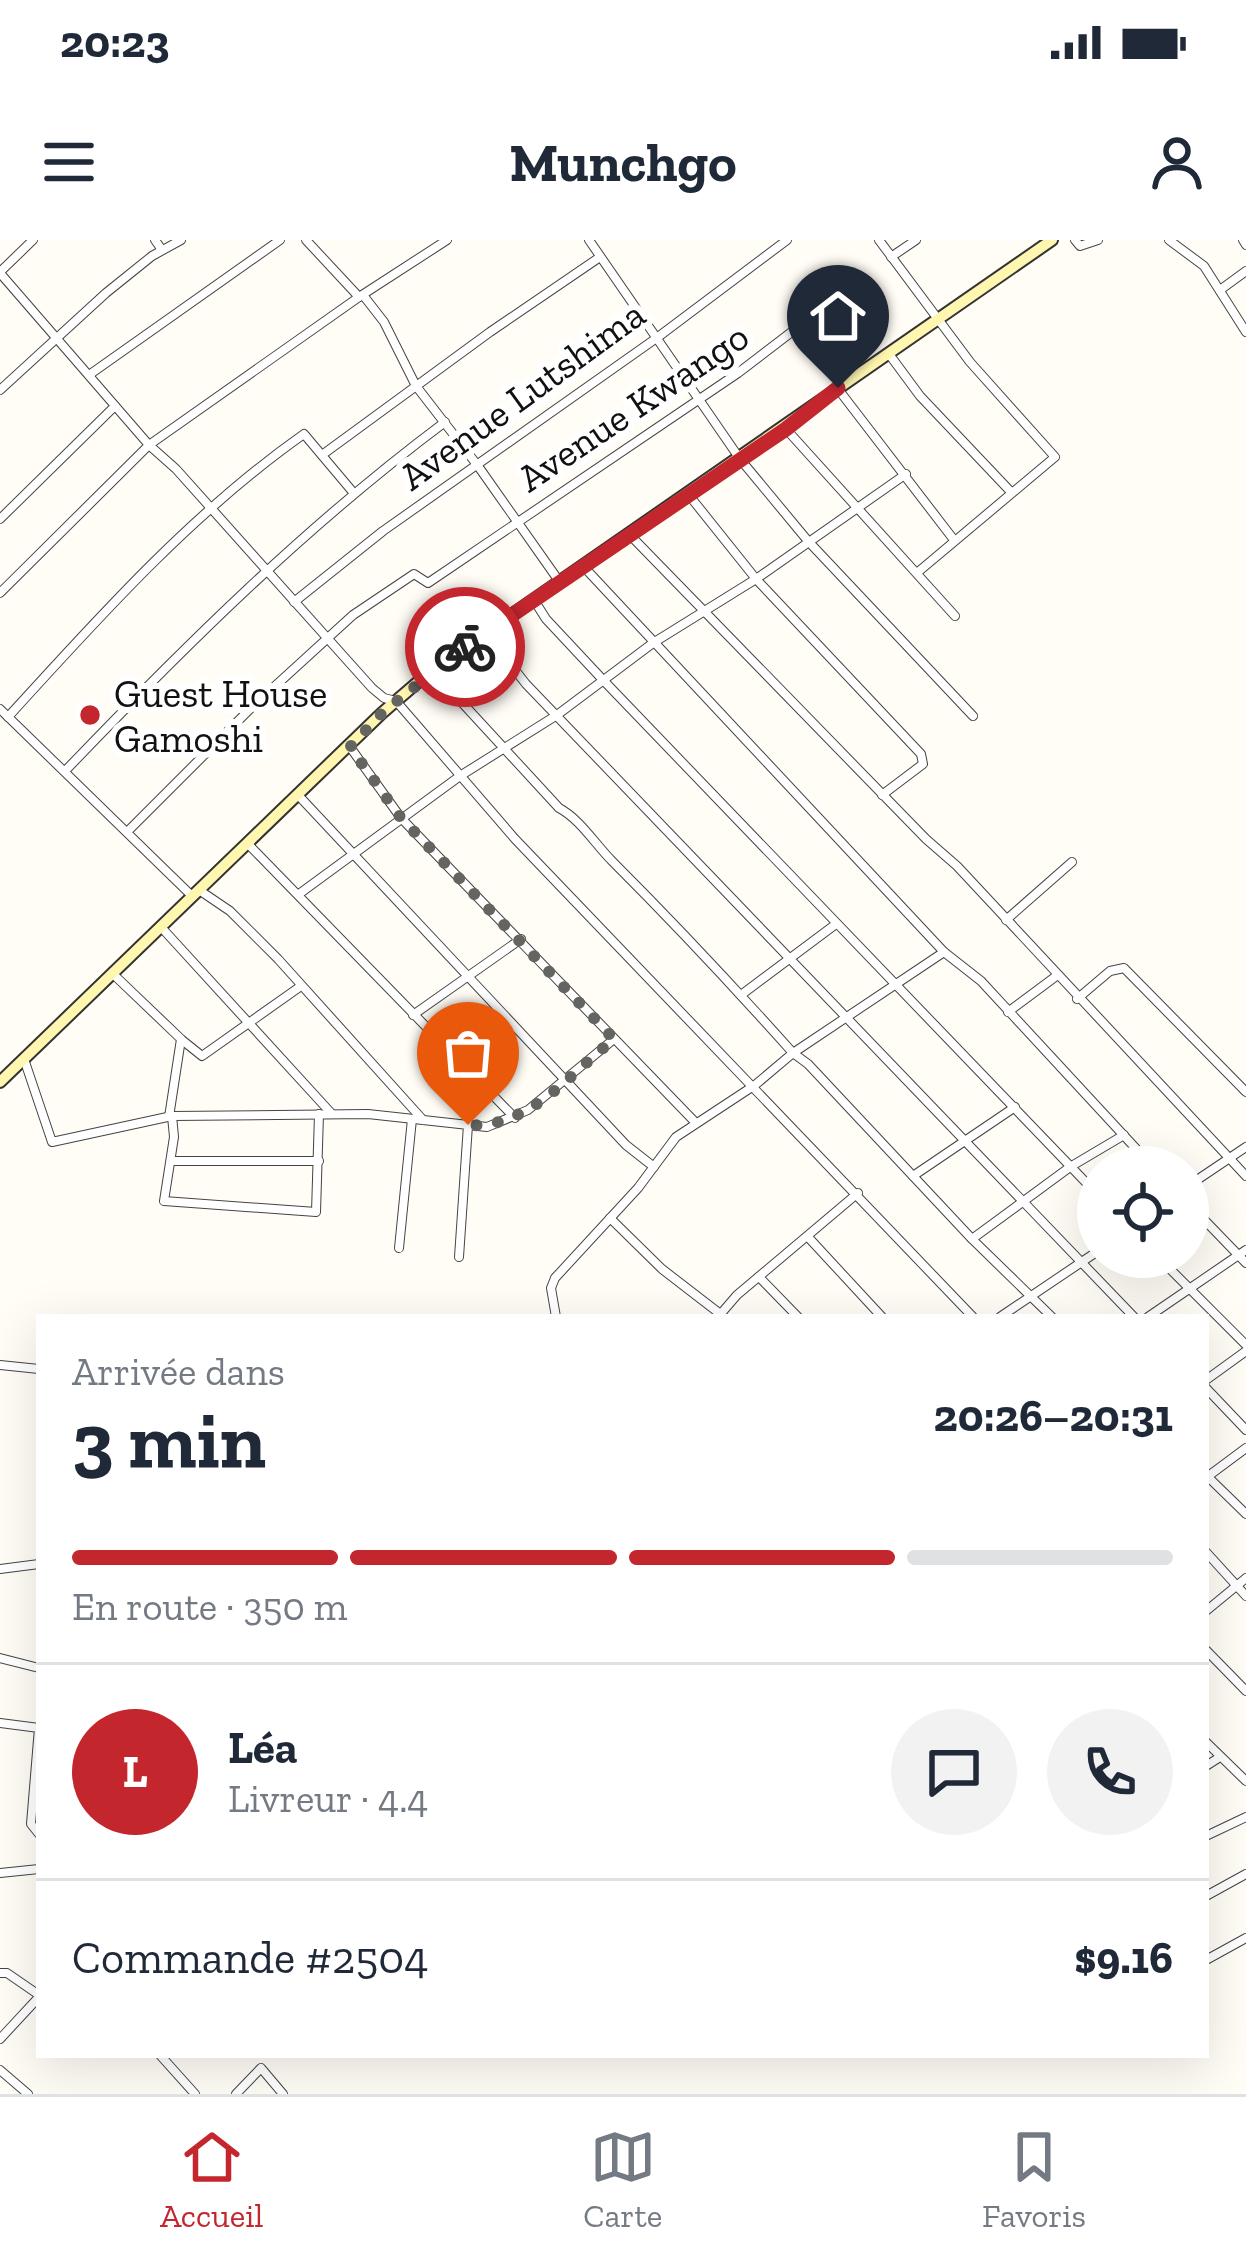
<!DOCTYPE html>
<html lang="fr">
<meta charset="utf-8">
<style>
body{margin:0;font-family:"Zilla Slab",serif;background:#f2f2f3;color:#1f2937;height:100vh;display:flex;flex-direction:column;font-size:45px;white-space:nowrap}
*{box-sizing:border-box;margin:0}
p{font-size:39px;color:#747a83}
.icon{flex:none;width:66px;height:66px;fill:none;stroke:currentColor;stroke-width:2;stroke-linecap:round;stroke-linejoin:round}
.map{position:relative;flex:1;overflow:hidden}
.side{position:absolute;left:36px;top:1074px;width:1173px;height:744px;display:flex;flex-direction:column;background:#fff;border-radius:0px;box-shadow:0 12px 48px #0002}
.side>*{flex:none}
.controls{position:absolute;left:1077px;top:906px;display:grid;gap:24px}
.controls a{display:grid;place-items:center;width:132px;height:132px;border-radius:50%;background:#fff;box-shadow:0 12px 48px #0002;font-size:60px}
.pin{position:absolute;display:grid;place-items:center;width:102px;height:102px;color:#fff;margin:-123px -51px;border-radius:50% 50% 50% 0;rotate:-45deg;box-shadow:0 0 12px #0007}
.pin .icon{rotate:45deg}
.courier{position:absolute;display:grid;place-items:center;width:120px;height:120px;margin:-60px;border:9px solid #c4262e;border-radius:50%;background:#fff;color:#222;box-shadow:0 3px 15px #0007}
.overview em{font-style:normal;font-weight:800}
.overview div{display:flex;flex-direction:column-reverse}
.overview{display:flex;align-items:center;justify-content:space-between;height:204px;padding:0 36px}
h1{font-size:78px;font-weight:800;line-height:90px}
.bar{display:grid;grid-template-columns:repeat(4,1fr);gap:18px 12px;align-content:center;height:144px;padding:0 36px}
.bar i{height:15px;border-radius:9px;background:#e0e1e3}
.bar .on{background:#c4262e}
.bar p{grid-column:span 4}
.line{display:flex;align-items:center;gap:30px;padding:0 36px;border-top:3px solid #e0e1e3}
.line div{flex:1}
.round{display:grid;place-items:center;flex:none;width:126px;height:126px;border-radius:63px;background:#f2f2f3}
.status{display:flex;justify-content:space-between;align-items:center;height:84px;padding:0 60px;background:#fff;direction:ltr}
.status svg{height:33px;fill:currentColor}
header{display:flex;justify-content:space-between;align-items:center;height:156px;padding:0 36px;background:#fff;font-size:54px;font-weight:800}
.tabs{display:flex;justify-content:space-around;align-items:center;height:168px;border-top:3px solid #e0e1e3;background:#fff;font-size:33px;color:#747a83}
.tabs a{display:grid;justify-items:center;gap:6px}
.tabs .on{color:#c4262e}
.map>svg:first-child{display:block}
</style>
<div class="status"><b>20:23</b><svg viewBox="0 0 49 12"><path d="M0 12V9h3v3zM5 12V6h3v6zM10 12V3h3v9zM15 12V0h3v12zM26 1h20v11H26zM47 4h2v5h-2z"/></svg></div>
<header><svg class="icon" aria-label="menu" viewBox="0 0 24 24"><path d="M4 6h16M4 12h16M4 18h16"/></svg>Munchgo<svg class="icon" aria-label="person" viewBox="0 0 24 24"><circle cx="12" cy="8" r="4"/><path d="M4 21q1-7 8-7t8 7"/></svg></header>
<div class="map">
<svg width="1246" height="1854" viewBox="0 0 1246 1854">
<rect width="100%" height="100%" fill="#fffdf5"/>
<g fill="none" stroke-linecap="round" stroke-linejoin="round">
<g stroke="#444" stroke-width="10">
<g id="minor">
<path d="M155,0L162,10"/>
<path d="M306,0L359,57"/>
<path d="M589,0L740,219L808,301L973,476"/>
<path d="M879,0L970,122L1055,217L918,332"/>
<path d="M1075,0L1080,6L1098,0"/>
<path d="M1169,0L1204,26L1246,92"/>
<path d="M1243,0L1246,5"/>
<path d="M891,17L916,0"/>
<path d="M0,32L33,0"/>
<path d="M0,33L149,205L176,229L372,448L384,458L396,461L515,599L973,1077"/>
<path d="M1220,50L1246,31"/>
<path d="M363,55L384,82L416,146L478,226L559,341"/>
<path d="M889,114L920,156L1011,252"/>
<path d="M89,135L280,0"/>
<path d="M838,149L954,300"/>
<path d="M0,150L106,53L152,16L181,0"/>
<path d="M786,189L955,376"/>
<path d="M322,215L490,92L600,17"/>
<path d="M688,254L756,339L921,514L923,524L882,555"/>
<path d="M0,279L115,166"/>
<path d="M629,294L926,599L957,626L1246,936"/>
<path d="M583,326L944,712L981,741L1153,927"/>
<path d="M0,353L149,205L359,57L447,0"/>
<path d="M534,360L546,379L604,441L1098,955"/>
<path d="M294,362L383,291L658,97L787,0"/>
<path d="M486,393L526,444L1134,1077"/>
<path d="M432,430L559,568C580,579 595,604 612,621C674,683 734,747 793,813L808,824L972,999L1052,1077"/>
<path d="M0,469L192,656"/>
<path d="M8,477C99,377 193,272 304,194L352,251"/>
<path d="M350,507L401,578L695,882"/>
<path d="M66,530C186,405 306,286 445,182"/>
<path d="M298,555L626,905L654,927"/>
<path d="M127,592L251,468L353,375L414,334L428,343L738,133L840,55"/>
<path d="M249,605L515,878"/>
<path d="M199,650L230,671L278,719L423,880"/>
<path d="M299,654L460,536L557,475L653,403L756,339L906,234"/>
<path d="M1006,680L1072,622"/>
<path d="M161,687L331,873"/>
<path d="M113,734L181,799L169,877"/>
<path d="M741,755L836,684"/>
<path d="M1077,759L1110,731L1124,728L1246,852"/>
<path d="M1008,772L1055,737"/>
<path d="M413,775L521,699"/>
<path d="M182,800L202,816L301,746"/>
<path d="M24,819L52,902L172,876L368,874L487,887L528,870L614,799"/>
<path d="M172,876L174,897L164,961L316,972L319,874"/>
<path d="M171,921H319"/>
<path d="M913,936L1015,867"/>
<path d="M1188,946L1246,907"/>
<path d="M1188,963L1246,1023"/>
<path d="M610,978L662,1029L719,1073"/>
<path d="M808,997L882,1077"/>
<path d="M972,999L1070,927L1124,895"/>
<path d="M399,1008L412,879"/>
<path d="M459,1017L468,885"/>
<path d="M1158,1017L1246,1105"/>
<path d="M759,1037L798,1077"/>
<path d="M556,1077L551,1048L555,1038L638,948L676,897L755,845L793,813L944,712"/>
<path d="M718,1077L737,1055L858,953"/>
<path d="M1000,1077L1098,1011"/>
<path d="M1148,1077L1246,1010"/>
<path d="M0,1125L39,1129"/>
<path d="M1206,1140L1246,1111"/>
<path d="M1206,1148L1246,1190"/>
<path d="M1206,1235L1246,1274"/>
<path d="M1207,1237L1246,1208"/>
<path d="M1206,1312L1246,1356"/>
<path d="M0,1329L39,1324"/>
<path d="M1206,1371L1246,1338"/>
<path d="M1206,1410L1246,1451"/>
<path d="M0,1418L39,1428"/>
<path d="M0,1483L39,1488L31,1584L39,1594"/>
<path d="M1206,1502L1246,1541"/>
<path d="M1206,1526L1220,1517"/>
<path d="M1206,1596L1246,1577"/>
<path d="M0,1633L39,1629"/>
<path d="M1206,1656L1246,1634"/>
<path d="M1206,1720L1246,1698"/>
<path d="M0,1733H7L39,1755"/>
<path d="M0,1799L39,1757"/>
<path d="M160,1815L195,1854"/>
<path d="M0,1830L28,1854"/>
<path d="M236,1854L261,1828L283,1854"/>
</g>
</g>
<g stroke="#333" stroke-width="14">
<path id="secondary" d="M0,842L382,473L432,430L1052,0"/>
</g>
<use href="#minor" stroke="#fff" stroke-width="8"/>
<use href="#secondary" stroke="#fff6b0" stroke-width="10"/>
</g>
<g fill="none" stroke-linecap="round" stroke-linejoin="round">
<path stroke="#646461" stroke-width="12" stroke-dasharray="0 21.6" d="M465,407L382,473L350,507L401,578L614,799C570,834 528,889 468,885"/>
<path stroke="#c4262e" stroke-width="15" d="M465,407L786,189L838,148"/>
</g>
<circle fill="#c4262e" stroke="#fff" stroke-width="4.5" cx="90" cy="475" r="12"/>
<g text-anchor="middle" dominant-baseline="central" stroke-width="12" stroke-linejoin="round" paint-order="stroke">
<g font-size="39" fill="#111" stroke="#fff">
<text transform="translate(522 155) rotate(-36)">Avenue Lutshima</text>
<text transform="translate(633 167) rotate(-34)">Avenue Kwango</text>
</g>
<g font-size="39" fill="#111" stroke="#fff" text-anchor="start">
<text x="114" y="453">Guest House<tspan x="114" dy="45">Gamoshi</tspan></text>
</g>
</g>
</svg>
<div class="controls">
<a><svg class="icon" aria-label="locate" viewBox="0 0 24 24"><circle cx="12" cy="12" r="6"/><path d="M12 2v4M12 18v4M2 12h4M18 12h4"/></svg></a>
</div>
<div class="pin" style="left:468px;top:885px;background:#ea580c"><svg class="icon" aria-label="bag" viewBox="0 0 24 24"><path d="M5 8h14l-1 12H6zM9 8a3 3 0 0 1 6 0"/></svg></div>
<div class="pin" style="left:838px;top:148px;background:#1f2937"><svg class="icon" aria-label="home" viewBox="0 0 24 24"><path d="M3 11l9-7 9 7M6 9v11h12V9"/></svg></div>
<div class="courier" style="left:465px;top:407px"><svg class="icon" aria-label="bike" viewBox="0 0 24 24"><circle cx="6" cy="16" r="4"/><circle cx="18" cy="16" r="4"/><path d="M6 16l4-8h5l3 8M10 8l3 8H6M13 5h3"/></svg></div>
<section class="side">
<div class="overview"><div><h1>3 min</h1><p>Arrivée dans</p></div><em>20:26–20:31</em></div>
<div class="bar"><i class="on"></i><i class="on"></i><i class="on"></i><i></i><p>En route · 350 m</p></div>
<div class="line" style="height:216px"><b class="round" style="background:#c4262e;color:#fff">L</b><div><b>Léa</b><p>Livreur · 4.4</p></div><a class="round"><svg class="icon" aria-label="chat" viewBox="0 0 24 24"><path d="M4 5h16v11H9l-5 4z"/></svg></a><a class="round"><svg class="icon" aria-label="phone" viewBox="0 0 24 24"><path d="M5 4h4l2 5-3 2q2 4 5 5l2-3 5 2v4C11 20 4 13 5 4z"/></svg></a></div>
<div class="line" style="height:156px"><div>Commande #2504</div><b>$9.16</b></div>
</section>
</div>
<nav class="tabs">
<a class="on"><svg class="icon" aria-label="home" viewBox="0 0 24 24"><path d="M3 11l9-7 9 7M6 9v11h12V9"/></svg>Accueil</a>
<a><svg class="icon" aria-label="map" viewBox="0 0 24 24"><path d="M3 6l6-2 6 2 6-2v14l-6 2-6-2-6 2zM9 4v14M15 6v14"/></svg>Carte</a>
<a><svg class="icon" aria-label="saved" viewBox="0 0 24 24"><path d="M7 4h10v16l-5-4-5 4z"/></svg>Favoris</a>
</nav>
